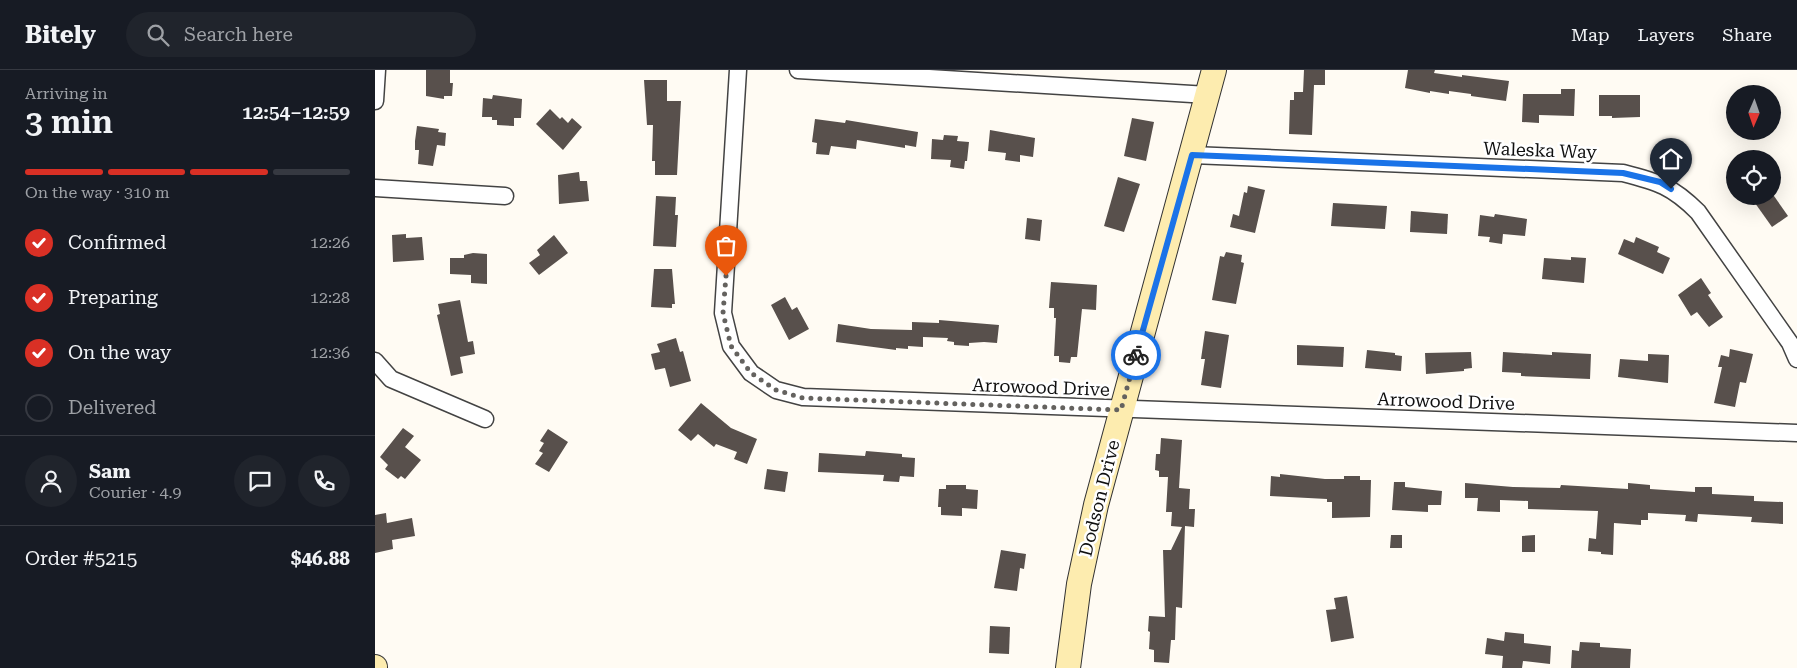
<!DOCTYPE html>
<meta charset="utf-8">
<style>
body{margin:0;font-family:"Roboto Serif",serif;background:#20242c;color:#f1f3f6;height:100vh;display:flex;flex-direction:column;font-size:19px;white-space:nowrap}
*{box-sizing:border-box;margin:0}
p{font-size:16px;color:#9ea1a6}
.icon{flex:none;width:28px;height:28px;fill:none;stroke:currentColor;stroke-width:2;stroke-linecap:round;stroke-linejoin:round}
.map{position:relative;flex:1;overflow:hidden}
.details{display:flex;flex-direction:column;background:#171b24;width:375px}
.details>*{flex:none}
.needle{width:32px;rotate:182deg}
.tools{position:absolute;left:1351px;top:15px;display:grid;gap:10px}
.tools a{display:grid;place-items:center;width:55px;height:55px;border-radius:50%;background:#171b24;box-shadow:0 5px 20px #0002;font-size:25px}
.pin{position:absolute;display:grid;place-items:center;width:42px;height:42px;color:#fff;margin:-51px -21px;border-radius:50% 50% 50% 0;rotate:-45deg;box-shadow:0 0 5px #0007}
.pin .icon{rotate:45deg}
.courier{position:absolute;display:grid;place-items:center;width:50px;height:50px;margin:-25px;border:4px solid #1a73e8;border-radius:50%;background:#fff;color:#222;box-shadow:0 1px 6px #0007}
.head em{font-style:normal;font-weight:600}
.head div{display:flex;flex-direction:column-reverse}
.head{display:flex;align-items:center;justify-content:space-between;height:85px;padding:0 25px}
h1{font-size:32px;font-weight:600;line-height:38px}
.bar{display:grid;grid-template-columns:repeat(4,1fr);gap:8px 5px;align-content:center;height:60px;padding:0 25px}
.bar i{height:6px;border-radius:4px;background:#363941}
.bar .current{background:#d93025}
.bar p{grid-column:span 4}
.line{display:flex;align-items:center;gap:12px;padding:0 25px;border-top:1px solid #363941}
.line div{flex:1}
.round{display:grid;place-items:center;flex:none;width:52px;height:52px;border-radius:26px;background:#20242c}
ol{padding:0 25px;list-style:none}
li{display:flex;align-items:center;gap:15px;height:55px}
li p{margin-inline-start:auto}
li .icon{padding:5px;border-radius:50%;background:#d93025;color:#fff;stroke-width:4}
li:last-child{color:#9ea1a6}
li i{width:28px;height:28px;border:2px solid #363941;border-radius:50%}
header{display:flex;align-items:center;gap:30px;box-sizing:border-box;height:70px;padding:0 25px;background:#171b24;border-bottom:1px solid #363941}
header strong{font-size:24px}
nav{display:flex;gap:28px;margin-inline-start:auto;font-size:18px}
.search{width:350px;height:45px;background:#20242c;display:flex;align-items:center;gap:12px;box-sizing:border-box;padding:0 18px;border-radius:28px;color:#9ea1a6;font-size:19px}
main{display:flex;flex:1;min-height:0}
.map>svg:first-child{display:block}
</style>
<header>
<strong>Bitely</strong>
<div class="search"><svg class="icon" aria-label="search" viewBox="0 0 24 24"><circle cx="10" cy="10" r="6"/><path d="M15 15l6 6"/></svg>Search here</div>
<nav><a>Map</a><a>Layers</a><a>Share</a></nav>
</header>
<main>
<section class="details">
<div class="head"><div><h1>3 min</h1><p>Arriving in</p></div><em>12:54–12:59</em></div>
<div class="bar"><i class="current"></i><i class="current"></i><i class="current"></i><i></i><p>On the way · 310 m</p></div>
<ol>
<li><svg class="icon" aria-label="check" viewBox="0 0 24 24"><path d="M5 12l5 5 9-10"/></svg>Confirmed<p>12:26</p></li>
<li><svg class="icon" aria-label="check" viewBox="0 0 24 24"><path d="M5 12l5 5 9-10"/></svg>Preparing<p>12:28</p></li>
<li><svg class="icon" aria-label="check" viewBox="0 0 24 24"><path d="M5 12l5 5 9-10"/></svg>On the way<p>12:36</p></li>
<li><i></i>Delivered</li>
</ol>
<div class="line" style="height:90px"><a class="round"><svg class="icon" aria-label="person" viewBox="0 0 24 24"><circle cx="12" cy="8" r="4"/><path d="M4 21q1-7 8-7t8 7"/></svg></a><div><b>Sam</b><p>Courier · 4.9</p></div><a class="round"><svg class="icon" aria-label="chat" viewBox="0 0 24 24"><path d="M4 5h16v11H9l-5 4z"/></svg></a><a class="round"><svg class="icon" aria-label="phone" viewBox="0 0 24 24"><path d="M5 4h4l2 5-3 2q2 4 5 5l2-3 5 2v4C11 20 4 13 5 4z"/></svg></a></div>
<div class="line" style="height:65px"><div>Order #5215</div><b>$46.88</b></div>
</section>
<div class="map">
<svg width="1422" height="598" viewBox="0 0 1422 598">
<rect width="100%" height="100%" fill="#fffbf3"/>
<g fill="#58504c">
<path d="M51,0H75V13H78L77,26H69V29L51,26Z"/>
<path d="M929,0H950V15H939L937,65L914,64L915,30H919V22H928Z"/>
<path d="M1033,0H1060L1059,3L1087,7V5L1134,11L1131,31L1096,26V24L1074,21V24L1055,21V23L1030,18Z"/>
<path d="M269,10H292V31H306L302,105H280V91H277L278,55H272Z"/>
<path d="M1186,19H1200L1199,46L1164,45V53L1147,52L1148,24H1186Z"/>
<path d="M118,25L147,29L146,48H139V56L122,55V50H117V47H107L108,28L117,29Z"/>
<path d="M1224,25H1265V47L1237,48V46H1224Z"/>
<path d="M175,39L185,49L187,47L193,53L197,48L207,57L188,80L161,54Z"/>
<path d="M757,48L779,52L771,91L749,86Z"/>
<path d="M440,49L470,53L471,50L543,62L541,77L530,75V78L482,70L481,79L456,76L454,85L441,84L442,73L437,72Z"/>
<path d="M42,56L64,59L63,62L71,63L70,76L62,75L58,96L43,94L44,80H40V71Z"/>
<path d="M615,60L660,68L658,87L645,85V92L630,90L631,83L613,81Z"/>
<path d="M569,65L583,66L582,71L594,72L592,91H590L589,99L575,97L576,90L556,89L557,69L568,70Z"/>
<path d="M204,102L205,111H212L214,131L184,134L183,105Z"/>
<path d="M743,107L765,114L749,162L729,156Z"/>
<path d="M873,116L890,120L880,163L855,157L858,144L864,146L869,122L872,123Z"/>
<path d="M281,126L301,127L300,145H303L301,177L278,176Z"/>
<path d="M1375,126H1399L1413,146L1397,157Z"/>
<path d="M958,133L1012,136L1010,159L956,156Z"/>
<path d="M1036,141L1073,144L1072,164L1035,162Z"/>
<path d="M1120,144L1152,149L1150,166L1128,164L1127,174L1114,172L1115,167L1103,166L1105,145L1119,147Z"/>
<path d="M652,148L667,150L665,171L650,169Z"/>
<path d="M31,164V168L47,167L49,190L18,192L17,165Z"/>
<path d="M179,165L193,183L164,205L154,193L165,185L162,180Z"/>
<path d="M1261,167L1284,177L1282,182L1295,188L1288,204L1243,184L1249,169L1259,173Z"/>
<path d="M851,182L867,185L866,192L869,193L861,234L837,230L845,186L849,187Z"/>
<path d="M98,183L112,184V214L96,213V205L75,204V188H89V185Z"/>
<path d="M1196,187L1211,188L1209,213L1167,209L1169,188L1196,190Z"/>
<path d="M279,199H297L300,234H297V238L276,237Z"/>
<path d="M1326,208L1336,223L1333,225L1348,247L1334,257L1322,242L1316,246L1303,225Z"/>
<path d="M676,212L722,215L721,240L707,239L702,287H696L695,293L684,292V286H679L681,248H679V238H674Z"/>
<path d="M410,227L417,240L422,237L434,259L414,270L396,235Z"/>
<path d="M85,230L93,272L98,271L100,284L85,287L88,303L76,306L62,245L65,244L63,234Z"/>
<path d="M564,250L624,255L622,273L609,272L594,273V276L579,275V272L572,271L573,268L548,267V277L533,276V279L521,278V280L461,272L463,254L496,259L537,260V252L564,253Z"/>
<path d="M830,261L854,265L846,318L826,315L830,289H826Z"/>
<path d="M301,268L305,282L308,281L316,311L295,317L290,298L280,300L276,284L285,282L282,274Z"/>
<path d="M922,275L969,277L968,297L922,295Z"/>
<path d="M1355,279L1378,284L1371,313L1365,312L1360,337L1339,333L1347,297H1343L1346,285L1354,287Z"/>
<path d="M992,280L1020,283V285L1027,286L1026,301L990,298Z"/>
<path d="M1096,282L1097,298L1089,299V301L1051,304L1050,283Z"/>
<path d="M1128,282L1177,285V282L1216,284L1215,309L1146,306V303L1127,302Z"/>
<path d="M1273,284L1294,285L1293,313L1243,307L1245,289L1273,291Z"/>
<path d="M326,333L356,358L382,369L372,394L359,389L362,382L341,374L339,377L323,364L316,371L303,360Z"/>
<path d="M28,358L39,366L30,377L46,390L30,409L26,406L23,409L10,399L13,395L5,387Z"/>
<path d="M173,359L193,372L174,402L160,394L168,383L164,381L169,373L165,371Z"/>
<path d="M786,368L807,370L804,418L815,419L814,439H820L819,457L810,456L807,538L801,537L800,570H796L794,593L779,592V580L774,579L775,562L773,561L774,546L790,547L788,480H796L807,457L796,456L797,442H791L793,407H784V401L780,400L781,384H785Z"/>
<path d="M491,381L527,384V387L540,388L539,407L525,406L524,412L508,411L509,405L443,402L444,383L490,386Z"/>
<path d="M392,399L413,402L410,422L389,419Z"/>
<path d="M905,404L950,409H969V406H985V410H996L995,447L957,448V432H952V429L895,426L896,406L905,407Z"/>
<path d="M1019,412H1030V417L1067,421L1066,435H1053V442L1017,440Z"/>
<path d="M1090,413L1138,417L1185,418L1186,415L1253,419V413L1275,415V419L1320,422V417H1337V424L1379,426V431L1408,432V454L1376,452L1377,447L1323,444L1322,452L1310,451L1311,445L1273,443V450H1266V455L1239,453L1238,485L1226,484V482L1213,481L1214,468L1221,469L1223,441L1153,439V431L1125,430V442L1102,441L1103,428H1090Z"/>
<path d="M571,415H591V419L603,420L602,439L587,438V446L566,445V437H563L564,419H571Z"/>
<path d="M11,443L12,453L37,448L40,466L17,470L18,479L0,483V445Z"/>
<path d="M1016,465H1027V478H1015Z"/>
<path d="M1160,465V482H1147V466Z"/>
<path d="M626,480L651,484L649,499L645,498L642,521L619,518Z"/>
<path d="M972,526L979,568L956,572L951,540L961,539L959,528Z"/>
<path d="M615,556L635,557L634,584L614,583Z"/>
<path d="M1130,562L1149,564V573L1176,576L1175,594L1148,591L1147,598H1127L1128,586L1110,584L1112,568L1129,571Z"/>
<path d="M1205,572L1225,573V577L1256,579L1255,598H1196L1197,580L1204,581Z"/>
</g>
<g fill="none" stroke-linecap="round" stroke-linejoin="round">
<g stroke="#434343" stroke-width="19">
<g id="street">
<path d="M363,0L348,243L356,276L376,303L401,320L428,327L1422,363"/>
<path d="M423,0L833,25"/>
<path d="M0,31L2,0"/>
<path d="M817,85L1248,103C1283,112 1297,116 1323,142L1415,273L1422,289"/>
<path d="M0,118L130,126"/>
<path d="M0,291L16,309L110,349"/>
</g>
</g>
<g stroke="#323232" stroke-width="26">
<g id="secondary">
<path d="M0,597V598"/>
<path d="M693,598L704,514L721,435L839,0"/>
</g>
</g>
<use href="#street" stroke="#fff" stroke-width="16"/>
<use href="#secondary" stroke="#fdecaf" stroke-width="24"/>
</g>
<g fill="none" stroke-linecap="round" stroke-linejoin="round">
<path stroke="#64625f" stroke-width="5" stroke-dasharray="0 9" d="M351,206L348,243L356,276L376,303L401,320L428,328L746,340L761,285"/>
<path stroke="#1a73e8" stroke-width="6" d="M761,285L817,85L1248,103L1285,112L1296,119"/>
</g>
<g text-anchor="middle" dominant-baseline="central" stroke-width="5" stroke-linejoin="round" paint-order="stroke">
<g font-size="18" fill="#101010" stroke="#fff">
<text transform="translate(1165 80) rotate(2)">Waleska Way</text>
<text transform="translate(666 317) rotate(2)">Arrowood Drive</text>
<text transform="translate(1071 331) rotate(2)">Arrowood Drive</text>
<text transform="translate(724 428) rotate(-76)">Dodson Drive</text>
</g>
</g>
</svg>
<div class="tools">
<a><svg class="needle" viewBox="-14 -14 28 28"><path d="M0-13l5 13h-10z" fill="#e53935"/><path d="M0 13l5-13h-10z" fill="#9ea1a6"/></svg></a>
<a><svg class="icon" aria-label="locate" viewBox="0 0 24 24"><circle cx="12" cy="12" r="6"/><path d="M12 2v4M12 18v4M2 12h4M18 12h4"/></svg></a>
</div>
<div class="pin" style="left:351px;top:206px;background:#ea580c"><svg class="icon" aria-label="bag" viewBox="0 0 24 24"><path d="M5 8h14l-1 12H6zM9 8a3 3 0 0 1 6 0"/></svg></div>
<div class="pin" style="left:1296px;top:119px;background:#1f2937"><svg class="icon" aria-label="home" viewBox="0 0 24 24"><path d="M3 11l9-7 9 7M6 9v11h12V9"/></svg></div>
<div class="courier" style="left:761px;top:285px"><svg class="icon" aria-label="bike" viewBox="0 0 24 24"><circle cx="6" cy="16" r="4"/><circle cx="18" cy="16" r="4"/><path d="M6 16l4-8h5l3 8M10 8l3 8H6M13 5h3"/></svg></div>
</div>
</main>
